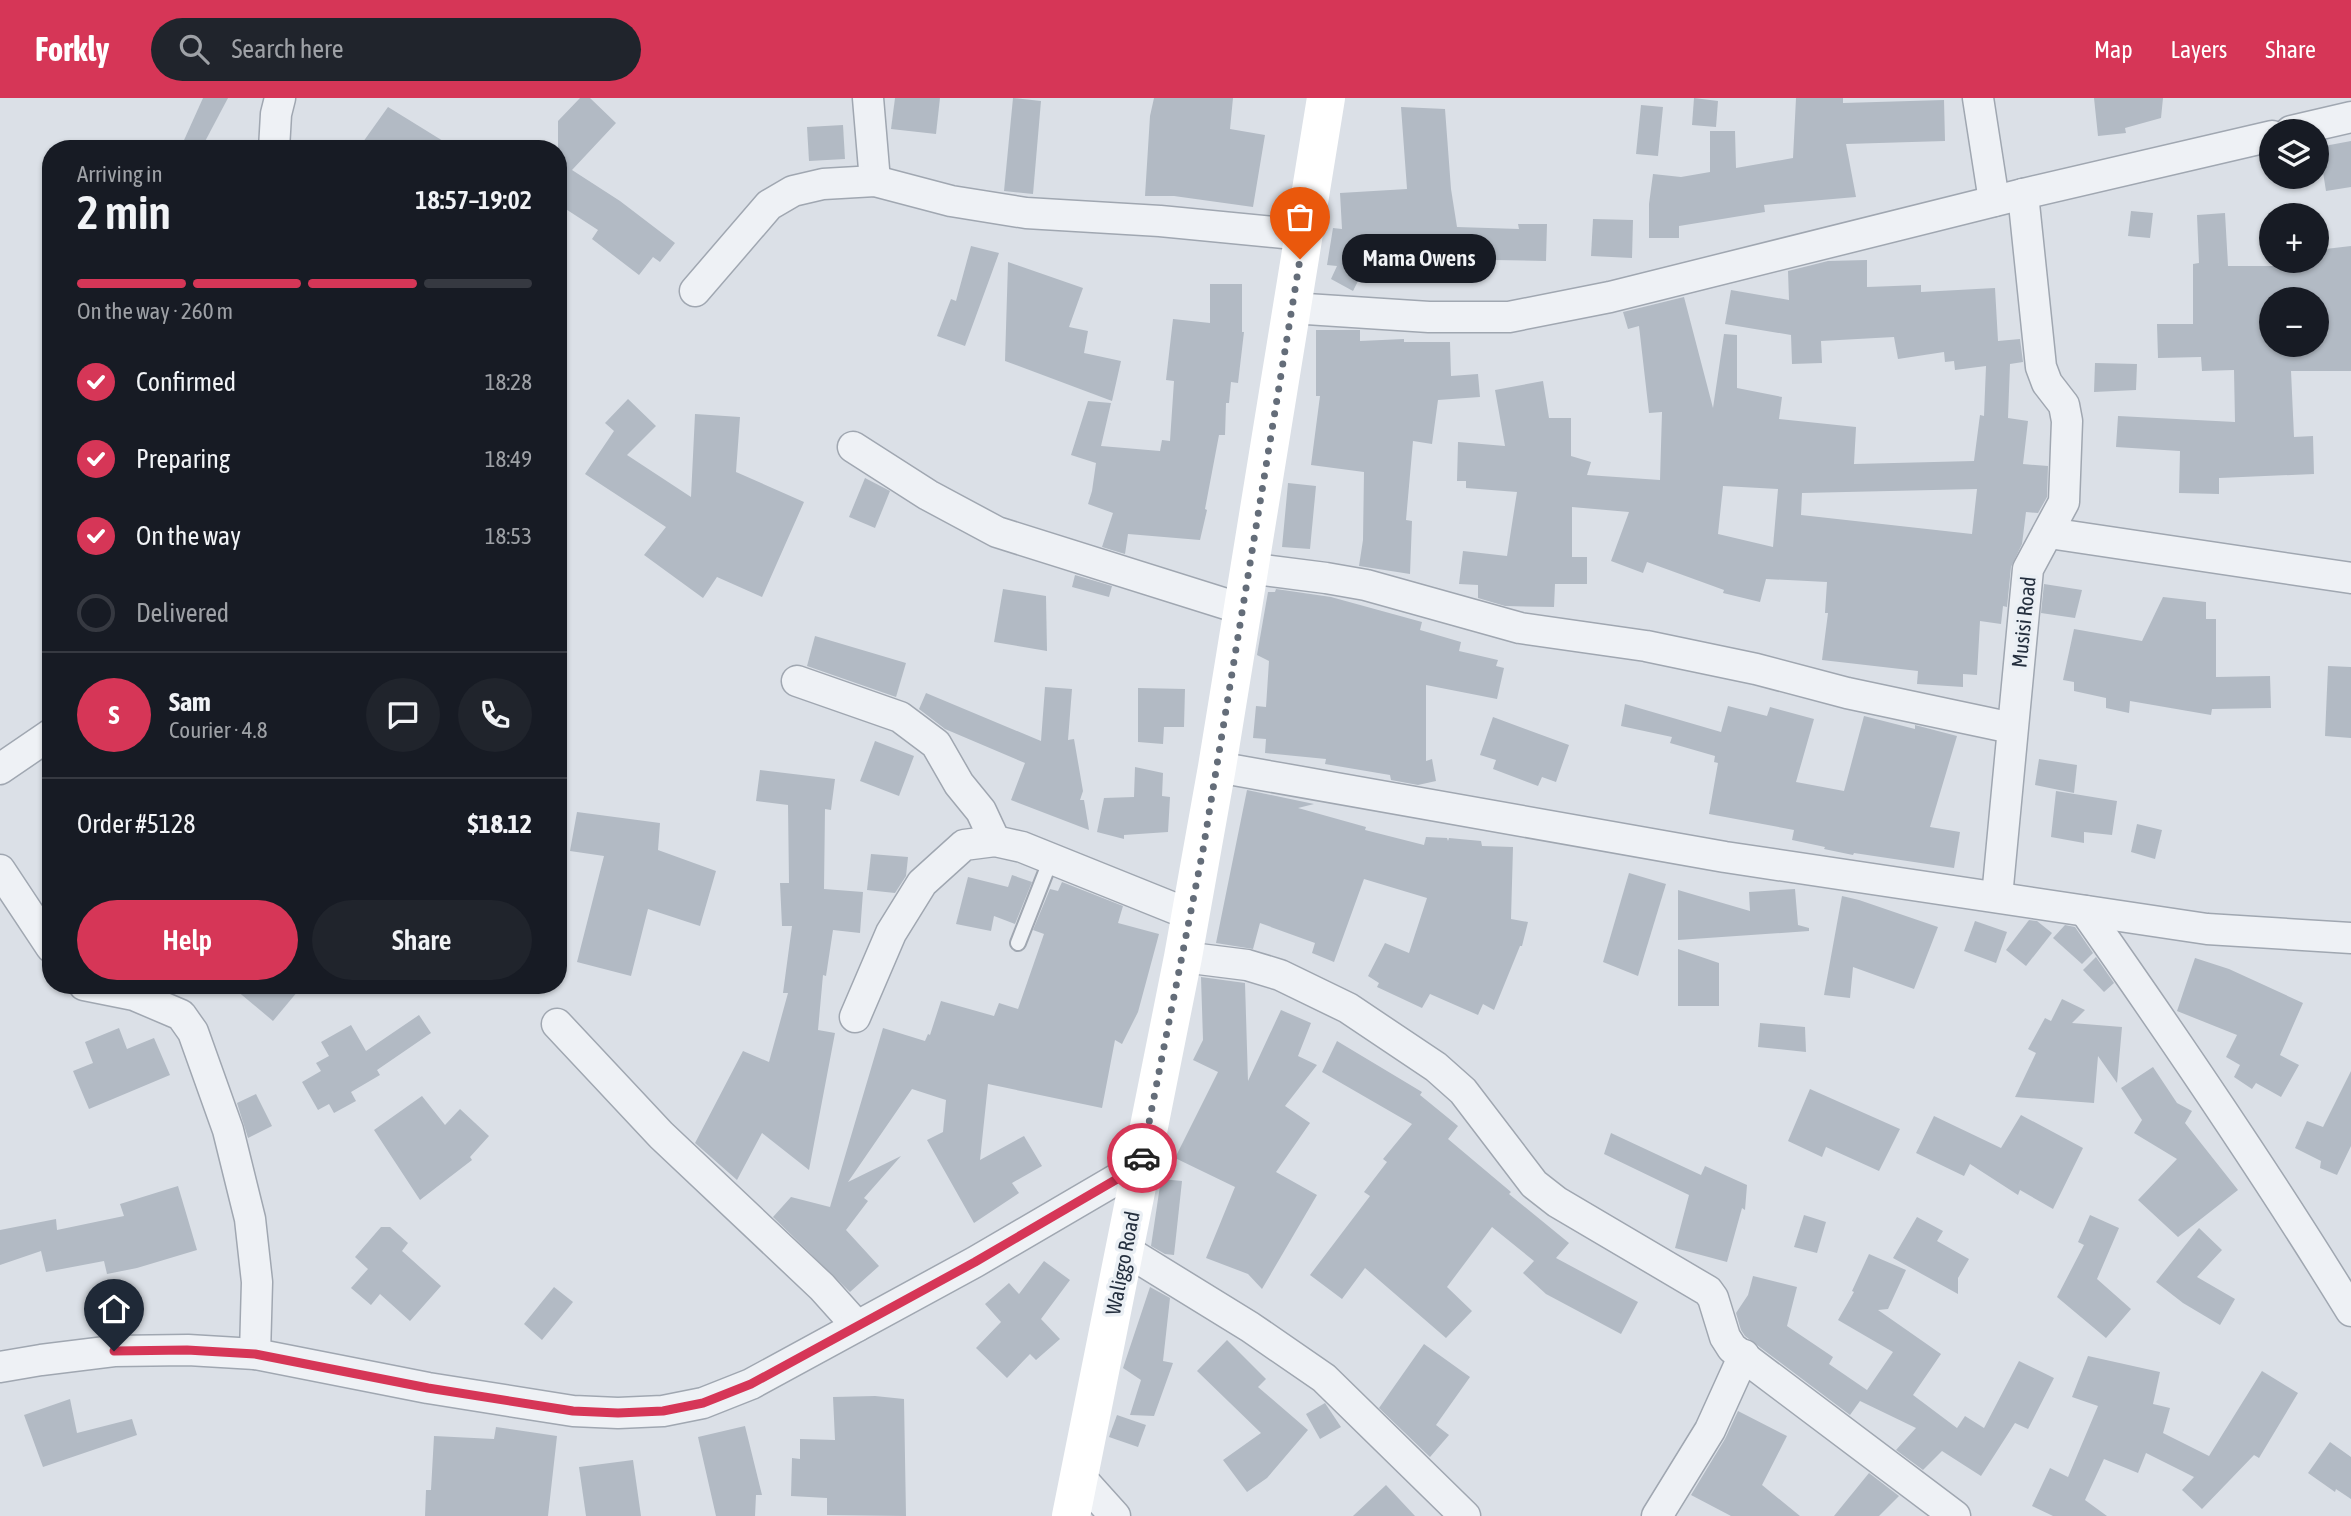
<!DOCTYPE html>
<meta charset="utf-8">
<style>
body{margin:0;font-family:"Asap Condensed",sans-serif;background:#20242c;color:#f1f3f6;height:100vh;display:flex;flex-direction:column;font-size:26px;white-space:nowrap}
*{box-sizing:border-box;margin:0}
p{font-size:23px;color:#9ea1a6}
.icon{flex:none;width:38px;height:38px;fill:none;stroke:currentColor;stroke-width:2;stroke-linecap:round;stroke-linejoin:round}
.map{position:relative;flex:1;overflow:hidden}
.drawer{position:absolute;left:42px;top:42px;width:525px;height:854px;display:flex;flex-direction:column;background:#171b24;border-radius:28px;box-shadow:0 2px 5px #0004}
.drawer>*{flex:none}
.tools{position:absolute;left:2259px;top:21px;display:grid;gap:14px}
.tools a{display:grid;place-items:center;width:70px;height:70px;border-radius:50%;background:#171b24;box-shadow:0 2px 5px #0004;font-size:35px}
.pin{position:absolute;display:grid;place-items:center;width:60px;height:60px;color:#fff;margin:-72px -30px;border-radius:50% 50% 50% 0;rotate:-45deg;box-shadow:0 0 7px #0007}
.pin .icon{rotate:45deg}
.courier{position:absolute;display:grid;place-items:center;width:70px;height:70px;margin:-35px;border:5px solid #d63657;border-radius:50%;background:#fff;color:#222;box-shadow:0 2px 9px #0007}
.bubble{position:absolute;height:49px;border-radius:24px;background:#171b24;box-shadow:0 2px 5px #0004;font-size:23px;font-weight:600;line-height:49px;text-align:center}
.headline em{font-style:normal;font-weight:600}
.headline div{display:flex;flex-direction:column-reverse}
.headline{display:flex;align-items:center;justify-content:space-between;height:119px;padding:0 35px}
h1{font-size:46px;font-weight:600;line-height:52px}
.bar{display:grid;grid-template-columns:repeat(4,1fr);gap:10px 7px;align-content:center;height:84px;padding:0 35px}
.bar i{height:9px;border-radius:5px;background:#363941}
.bar .on{background:#d63657}
.bar p{grid-column:span 4}
.line{display:flex;align-items:center;gap:18px;padding:0 35px;border-top:2px solid #363941}
.line div{flex:1}
.round{display:grid;place-items:center;flex:none;width:74px;height:74px;border-radius:37px;background:#20242c}
ol{padding:0 35px;list-style:none}
li{display:flex;align-items:center;gap:21px;height:77px}
li p{margin-inline-start:auto}
li .icon{padding:7px;border-radius:50%;background:#d63657;color:#fff;stroke-width:4}
li:last-child{color:#9ea1a6}
li i{width:38px;height:38px;border:4px solid #363941;border-radius:50%}
.cta{display:flex;gap:14px;margin-top:auto;padding:14px 35px}
.cta a{flex:1;height:80px;border-radius:42px;background:#d63657;color:#fff;font-size:28px;font-weight:600;line-height:80px;text-align:center}
.cta a+a{background:#20242c;color:#f1f3f6}
header{display:flex;align-items:center;gap:42px;box-sizing:border-box;height:98px;padding:0 35px;background:#d63657;color:#fff}
header strong{font-size:33px}
nav{display:flex;gap:38px;margin-inline-start:auto;font-size:24px}
.search{width:490px;height:63px;background:#20242c;display:flex;align-items:center;gap:18px;box-sizing:border-box;padding:0 24px;border-radius:38px;color:#9ea1a6;font-size:26px}
.map>svg:first-child{display:block}
</style>
<header>
<strong>Forkly</strong>
<div class="search"><svg class="icon" aria-label="search" viewBox="0 0 24 24"><circle cx="10" cy="10" r="6"/><path d="M15 15l6 6"/></svg>Search here</div>
<nav><a>Map</a><a>Layers</a><a>Share</a></nav>
</header>
<div class="map">
<svg width="2351" height="1418" viewBox="0 0 2351 1418">
<rect width="100%" height="100%" fill="#dbe0e7"/>
<g fill="#b2bac4" fill-rule="evenodd">
<path d="M203,0H228L201,51H180Z"/>
<path d="M580,0H590L616,25L572,72L620,103L675,145L660,164L653,159L639,177L592,141L598,132L558,106V23Z"/>
<path d="M895,0H940L936,36L891,31Z"/>
<path d="M1013,0L1041,3L1033,96L1004,93Z"/>
<path d="M1154,0H1233L1230,31L1265,37L1253,109L1174,98H1145L1150,18Z"/>
<path d="M1694,0L1718,3L1716,29L1692,27Z"/>
<path d="M1796,0H1843V5L1944,2L1945,43L1846,46L1856,99L1764,107L1765,114L1679,128V140H1649V106L1653,76L1681,79L1710,74V33H1735L1736,70L1793,60Z"/>
<path d="M2094,0H2163L2161,20L2125,30L2126,35L2098,38Z"/>
<path d="M1641,7L1663,9L1658,58L1636,56Z"/>
<path d="M388,9L456,51H358Z"/>
<path d="M1401,9L1445,11L1451,91L1457,129L1519,131L1518,126H1547L1546,163L1494,162V154L1408,155V181H1359L1353,193L1331,181L1337,168L1327,167L1333,130L1342,131L1340,95L1407,91Z"/>
<path d="M843,27L845,61L809,63L807,29Z"/>
<path d="M2351,43V89L2326,93L2319,49Z"/>
<path d="M2131,113L2153,115L2150,140L2128,138Z"/>
<path d="M2225,115L2228,168H2273L2272,163H2317V152L2351,148V273H2291L2294,339L2313,338L2314,376L2219,380V396L2179,395L2180,353L2116,349L2118,318L2235,324L2234,272L2202,273L2201,259L2158,260L2157,226H2193V166L2199,165L2197,117ZM2272,201H2317V247H2272Z"/>
<path d="M1593,121L1633,122L1632,160L1591,158Z"/>
<path d="M971,148L999,155L965,248L937,238L951,201L956,203Z"/>
<path d="M1867,162V189L1921,187V194L1995,190L1998,243L2020,241L2023,264L2010,266L2008,320L2028,323L2023,366L2048,368L2047,399L2038,415L2026,414L2022,446L2011,469L2007,509L2003,508L2001,526L1980,523L1977,577L1963,576V589L1917,586L1918,573L1822,562L1828,515H1825L1827,484L1766,481L1760,504L1723,495L1724,492L1647,464L1643,475L1611,463L1629,414L1572,409V459H1587V486H1555L1554,509L1505,508L1478,500V487L1459,486L1463,453L1507,458L1517,394L1466,390V383H1457L1458,344L1505,348L1495,292L1543,283L1549,320H1571V358L1591,364L1587,377L1660,382L1662,314L1649,315L1639,228L1628,231L1623,214L1684,199L1713,310L1724,236L1737,237V290L1782,299L1779,321L1856,329L1854,366L1974,363L1980,317L1984,318L1986,268L1955,272L1954,263L1945,264L1944,254L1898,261L1894,239L1821,243L1822,265L1792,266L1791,237L1725,226L1731,192L1789,202L1788,173L1828,163ZM1723,388L1778,391L1773,449L1718,436ZM1977,391L1972,436L1801,417L1802,395Z"/>
<path d="M1008,164L1083,190L1069,229L1088,233L1084,255L1121,263L1112,303L1005,263Z"/>
<path d="M1210,186H1242V234H1244L1238,285L1231,284L1229,305H1226L1225,337H1219L1205,411L1207,412L1200,442L1128,436L1125,456L1102,449L1113,415L1088,406L1092,393L1096,365L1071,357L1088,303L1111,305L1101,348L1160,353L1162,342L1170,343L1174,283L1166,282L1173,221L1210,225Z"/>
<path d="M1316,232H1360V243L1404,241V244H1450L1451,278L1478,276L1480,299L1438,302L1432,346L1413,343L1406,422L1412,423L1410,476L1359,468L1363,442L1364,374L1311,367L1320,298H1316Z"/>
<path d="M2095,265L2137,266L2136,292L2094,294Z"/>
<path d="M628,301L656,328L627,357L691,399L695,316L740,319L736,374L804,404L762,499L717,479L703,500L644,457L666,429L585,376L614,333L605,325Z"/>
<path d="M865,380L890,393L875,430L849,419Z"/>
<path d="M1288,385L1316,388L1310,451L1282,449Z"/>
<path d="M1075,477L1112,488L1109,499L1072,489Z"/>
<path d="M2044,486L2082,492L2075,520L2041,515Z"/>
<path d="M1003,491L1046,498L1047,553L994,544Z"/>
<path d="M1276,491L1331,499L1422,524L1420,532L1461,544L1459,553L1498,562L1496,568L1504,570L1497,601L1426,587V663L1432,661L1436,683L1418,687L1391,682L1390,677L1325,666L1326,661L1265,655L1266,641L1253,640L1256,608L1266,609L1269,563L1257,557L1268,494H1275Z"/>
<path d="M2163,499L2206,504V521H2216V579L2270,578L2271,610L2212,611L2211,617L2130,603L2129,615L2106,610V600L2074,593V584L2063,582L2074,531L2142,543Z"/>
<path d="M815,538L906,565L896,599L807,568Z"/>
<path d="M2328,568L2351,569V640L2325,638Z"/>
<path d="M1045,589L1072,591L1068,642L1074,641L1083,693L1080,702H1084L1089,732L1011,702L1025,665L945,631L919,611L926,595L1041,643Z"/>
<path d="M1138,590L1185,591L1184,629H1164L1163,646L1138,644Z"/>
<path d="M1625,606L1721,634L1728,608L1767,618L1770,609L1814,621L1796,684L1844,693L1864,618L1915,631V627L1957,638L1930,729L1960,734L1954,770L1854,755L1853,757L1824,751L1825,749L1792,742L1794,732L1709,716L1718,665L1714,664L1715,658L1670,645L1672,639L1621,628Z"/>
<path d="M1493,619L1569,647L1556,684L1542,679L1538,688L1493,671L1496,662L1480,657Z"/>
<path d="M875,643L914,658L899,698L860,683Z"/>
<path d="M2039,661L2077,667L2074,695L2035,687Z"/>
<path d="M1135,669L1163,675L1162,698L1170,699L1168,734L1124,737V741L1097,734L1104,700L1134,699Z"/>
<path d="M760,672L835,681L831,712L825,711L824,791L863,794L860,835L833,832L826,878L823,877L818,932L835,935L809,1072L762,1035L737,1082L695,1045L743,953L769,964L788,895H783L792,828H782L780,785H789L788,707L756,703Z"/>
<path d="M1247,692L1314,706L1298,710L1366,729L1365,732L1424,747L1426,739L1447,740L1448,743L1449,740L1481,743L1482,748L1513,749L1511,821L1528,824L1522,848H1520L1494,912L1483,906L1478,917L1430,896L1422,910L1377,889L1379,885L1368,878L1385,845L1409,855L1427,800L1364,781L1334,864L1312,855L1315,845L1260,825L1253,851L1216,845Z"/>
<path d="M2056,693L2117,703L2112,737L2084,734V745L2051,739Z"/>
<path d="M577,714L660,725L658,752L716,773L700,828L648,811L631,878L577,864L604,758L570,753Z"/>
<path d="M2137,726L2162,732L2155,761L2131,754Z"/>
<path d="M871,756L908,759L906,778L895,795L867,792Z"/>
<path d="M1629,775L1666,786L1638,878L1603,864Z"/>
<path d="M1012,777L1032,784L1015,826L994,818L991,833L956,826L968,779L1008,789Z"/>
<path d="M1062,784L1123,808L1118,825L1159,836L1138,914L1122,946L1115,942L1102,1010L988,986L980,1062L1024,1038L1042,1068L1012,1085L1019,1095L974,1125L927,1042L943,1034L946,1002L912,991L848,1084L901,1058L864,1100L868,1103L846,1132L879,1168L850,1194L773,1119L791,1099L830,1109L883,930L925,943L928,936L930,937L941,903L994,918L999,905L1018,911L1044,836L1033,832L1050,791L1058,793Z"/>
<path d="M1795,791L1798,827L1809,830V833L1678,842V792L1750,813L1749,794Z"/>
<path d="M1842,798L1859,802L1938,829L1914,891L1853,869L1850,900L1824,897Z"/>
<path d="M2029,822L2037,823L2052,835L2026,868L2006,852Z"/>
<path d="M1975,823L2007,834L1996,865L1964,853Z"/>
<path d="M2065,827L2075,829L2093,855L2082,866L2053,840Z"/>
<path d="M1678,851L1719,865V908H1678Z"/>
<path d="M2096,859L2114,885L2104,894L2083,872Z"/>
<path d="M2195,860L2229,871L2303,905L2280,957L2299,967L2281,999L2256,985L2252,991L2234,979L2240,967L2226,959L2237,937L2177,913Z"/>
<path d="M1201,879L1245,885L1248,983L1281,912L1311,925L1298,958L1317,967L1285,1008L1310,1025L1276,1074L1317,1097L1262,1191L1248,1176L1206,1160L1235,1089L1175,1060L1218,974L1193,962L1203,942Z"/>
<path d="M230,887H303L273,923Z"/>
<path d="M2062,901L2085,912L2072,925L2122,929L2117,985L2098,958L2094,1005L2015,999L2036,955L2028,951L2045,920L2051,923Z"/>
<path d="M419,917L431,935L377,972L380,977L351,994L356,1003L334,1015L329,1006L318,1012L302,984L321,973L316,965L329,958L321,944L351,927L366,953Z"/>
<path d="M1760,925L1805,929L1806,954L1758,949Z"/>
<path d="M119,930L127,951L154,940L170,977L89,1011L73,973L93,965L85,944Z"/>
<path d="M1337,943L1422,994L1420,997L1458,1028L1448,1041L1511,1094L1509,1096L1569,1145L1556,1160L1638,1204L1621,1236L1546,1196L1523,1175L1534,1163L1492,1129L1447,1189L1472,1213L1446,1240L1365,1170L1342,1201L1310,1177L1370,1098L1364,1094L1387,1064L1383,1061L1412,1026L1322,974Z"/>
<path d="M2153,969L2177,1005L2192,1013L2185,1025L2238,1092L2178,1139L2138,1102L2177,1061L2134,1035L2142,1022L2121,990Z"/>
<path d="M2351,973V1048L2337,1077L2320,1070L2321,1063L2295,1050L2307,1023L2323,1029Z"/>
<path d="M1810,991L1900,1031L1879,1073L1826,1049L1822,1059L1788,1043Z"/>
<path d="M256,996L272,1028L248,1040L237,1005Z"/>
<path d="M422,998L445,1027L460,1011L489,1038L470,1059L472,1062L420,1102L374,1032Z"/>
<path d="M2021,1017L2083,1050L2053,1111L2020,1092L2018,1097L1970,1066L1964,1078L1916,1055L1934,1018L2001,1050Z"/>
<path d="M1611,1035L1701,1077L1705,1068L1747,1087L1745,1112L1742,1110L1727,1164L1675,1150L1689,1097L1604,1056Z"/>
<path d="M1161,1081L1182,1083L1174,1157L1165,1156L1151,1148Z"/>
<path d="M178,1088L197,1152L137,1170L107,1176L104,1163L46,1174L41,1153L0,1167V1132L56,1121L57,1132L124,1118L120,1106Z"/>
<path d="M1804,1117L1826,1124L1817,1155L1794,1149Z"/>
<path d="M2090,1117L2119,1130L2097,1181L2131,1211L2106,1240L2057,1199L2084,1147L2078,1144Z"/>
<path d="M1917,1119L1943,1133L1937,1143L1969,1161L1958,1180V1196L1893,1160Z"/>
<path d="M381,1129H390L408,1145L402,1153L441,1188L410,1223L380,1196L371,1207L351,1190L368,1171L355,1159Z"/>
<path d="M2199,1130L2222,1152L2197,1179L2235,1201L2220,1227L2183,1205L2156,1184Z"/>
<path d="M1869,1156L1906,1172L1888,1211L1878,1212L1941,1256L1913,1297L1957,1330L1965,1318L1984,1330L2019,1263L2054,1280L2028,1331L2015,1325L1981,1378L1942,1353L1923,1372L1896,1352L1916,1330L1860,1303L1850,1317L1745,1238L1741,1232L1736,1215L1748,1197L1753,1178L1797,1189L1787,1228L1833,1259L1829,1266L1867,1292L1893,1254L1838,1222L1854,1194L1852,1193Z"/>
<path d="M1044,1163L1070,1182L1041,1221L1060,1241L1036,1262L1030,1256L1007,1280L976,1250L1001,1224L985,1206L1009,1185L1019,1196Z"/>
<path d="M554,1189L573,1204L542,1242L524,1226Z"/>
<path d="M1150,1189L1170,1200L1163,1263L1173,1265L1154,1318L1130,1317L1141,1282L1123,1270Z"/>
<path d="M1227,1242L1266,1281L1258,1289L1308,1332L1267,1380L1247,1394L1223,1362L1261,1335L1197,1273Z"/>
<path d="M1424,1246L1470,1279L1436,1327L1449,1337L1430,1359L1379,1310Z"/>
<path d="M2088,1258L2160,1274L2153,1306L2170,1310L2163,1335L2209,1358L2262,1273L2298,1295L2259,1360L2254,1357L2202,1411L2182,1392L2194,1379L2146,1355L2138,1375L2104,1361L2085,1402L2107,1418H2053L2032,1408L2050,1370L2068,1379L2098,1308L2072,1299Z"/>
<path d="M875,1298L904,1301L906,1418L827,1417V1400L791,1398L792,1360L800,1361V1341L835,1342L833,1299Z"/>
<path d="M70,1301L77,1335L132,1321L137,1337L43,1369L24,1317Z"/>
<path d="M1325,1305L1341,1329L1320,1341L1306,1316Z"/>
<path d="M1738,1313L1787,1338L1762,1387L1800,1418H1731L1691,1397L1725,1341Z"/>
<path d="M1117,1317L1146,1327L1138,1349L1109,1339Z"/>
<path d="M745,1328L762,1397H756L755,1418H716L698,1339Z"/>
<path d="M496,1329L557,1338L548,1418H425L426,1392H431L434,1338L494,1341Z"/>
<path d="M2330,1344L2351,1359V1401L2336,1391L2335,1394L2308,1375Z"/>
<path d="M633,1362L641,1418H586L579,1369Z"/>
<path d="M1869,1375L1899,1398L1879,1418H1834Z"/>
<path d="M1386,1387L1415,1418H1353Z"/>
</g>
<g fill="none" stroke-linecap="round" stroke-linejoin="round">
<g stroke="#a0a7b1" stroke-width="18">
<path id="lane" d="M1018,845L1051,761"/>
</g>
<g stroke="#a0a7b1" stroke-width="33">
<g id="street">
<path d="M868,0L875,83"/>
<path d="M1978,0L1994,103"/>
<path d="M2291,33L2351,19"/>
<path d="M274,51L276,16L280,0"/>
<path d="M695,193L769,107L793,93L823,86L875,83L951,103L1026,115L1160,123L1304,137"/>
<path d="M1291,210L1429,219H1509L1610,199L2023,96L2272,38"/>
<path d="M853,349L928,397L997,434L1242,511"/>
<path d="M2049,435L2351,480"/>
<path d="M1248,470L1326,480L1366,487L1520,530L1646,548L1756,571L1847,595L2012,630"/>
<path d="M797,583L900,619L936,646L959,686L981,713L995,743"/>
<path d="M1217,669L1725,759L2207,831L2351,840"/>
<path d="M0,671L51,636"/>
<path d="M0,772L51,849"/>
<path d="M1997,799L2028,471L2064,404L2067,323L2064,307L2047,285L2041,269L2023,96"/>
<path d="M2085,813C2177,944 2267,1076 2351,1213"/>
<path d="M1183,859L1247,867L1280,877L1348,910L1436,969L1463,993L1534,1086L1557,1104L1708,1193L1713,1200L1725,1239L1732,1250L1955,1418"/>
<path d="M84,887L134,897L181,917L193,934L228,1032L250,1121L257,1184L255,1256"/>
<path d="M855,919L891,835L922,785L964,747L995,743L1022,749L1191,817"/>
<path d="M557,926L661,1037L822,1189L857,1228"/>
<path d="M1125,1152L1250,1229L1324,1280L1465,1418"/>
<path d="M0,1269L41,1262L114,1253L188,1252L255,1256L428,1290L573,1313L618,1315L663,1313L703,1305L751,1286L975,1164L1141,1067"/>
<path d="M1079,1378L1115,1418"/>
<path d="M1657,1418L1710,1332L1744,1257"/>
</g>
</g>
<use href="#lane" stroke="#eef1f5" stroke-width="14"/>
<use href="#street" stroke="#eef1f5" stroke-width="30"/>
<path stroke="#fff" stroke-width="38" d="M1071,1418L1183,859L1217,669L1326,0"/>
</g>
<g fill="none" stroke-linecap="round" stroke-linejoin="round">
<path stroke="#646d79" stroke-width="7" stroke-dasharray="0 12.6" d="M1142,1060L1203,752L1300,161"/>
<path stroke="#d63657" stroke-width="9" d="M114,1253L187,1252L255,1256L428,1290L573,1313L618,1315L663,1313L703,1305L751,1286L975,1164L1141,1067L1142,1060"/>
</g>
<g text-anchor="middle" dominant-baseline="central" stroke-width="7" stroke-linejoin="round" paint-order="stroke">
<g font-size="21" fill="#242f3e" stroke="#eaeff4">
<text transform="translate(2023 524) rotate(-84)">Musisi Road</text>
<text transform="translate(1122 1165) rotate(-79)">Waliggo Road</text>
</g>
</g>
</svg>
<div class="tools">
<a><svg class="icon" aria-label="layers" viewBox="0 0 24 24"><path d="M12 4l9 5-9 5-9-5zM3 14l9 5 9-5"/></svg></a>
<a>+</a>
<a>−</a>
</div>
<div class="pin" style="left:1300px;top:161px;background:#ea580c"><svg class="icon" aria-label="bag" viewBox="0 0 24 24"><path d="M5 8h14l-1 12H6zM9 8a3 3 0 0 1 6 0"/></svg></div>
<div class="pin" style="left:114px;top:1253px;background:#1f2937"><svg class="icon" aria-label="home" viewBox="0 0 24 24"><path d="M3 11l9-7 9 7M6 9v11h12V9"/></svg></div>
<div class="courier" style="left:1142px;top:1060px"><svg class="icon" aria-label="car" viewBox="0 0 24 24"><path d="M5 17H2v-5l4-1 3-4h7l3 4 3 1v5h-3M9 17h6M6 11h13"/><circle cx="7" cy="17" r="2"/><circle cx="17" cy="17" r="2"/></svg></div>
<div class="bubble" style="left:1342px;top:136px;width:154px">Mama Owens</div>
<section class="drawer">
<div class="headline"><div><h1>2 min</h1><p>Arriving in</p></div><em>18:57–19:02</em></div>
<div class="bar"><i class="on"></i><i class="on"></i><i class="on"></i><i></i><p>On the way · 260 m</p></div>
<ol>
<li><svg class="icon" aria-label="check" viewBox="0 0 24 24"><path d="M5 12l5 5 9-10"/></svg>Confirmed<p>18:28</p></li>
<li><svg class="icon" aria-label="check" viewBox="0 0 24 24"><path d="M5 12l5 5 9-10"/></svg>Preparing<p>18:49</p></li>
<li><svg class="icon" aria-label="check" viewBox="0 0 24 24"><path d="M5 12l5 5 9-10"/></svg>On the way<p>18:53</p></li>
<li><i></i>Delivered</li>
</ol>
<div class="line" style="height:126px"><b class="round" style="background:#d63657;color:#fff">S</b><div><b>Sam</b><p>Courier · 4.8</p></div><a class="round"><svg class="icon" aria-label="chat" viewBox="0 0 24 24"><path d="M4 5h16v11H9l-5 4z"/></svg></a><a class="round"><svg class="icon" aria-label="phone" viewBox="0 0 24 24"><path d="M5 4h4l2 5-3 2q2 4 5 5l2-3 5 2v4C11 20 4 13 5 4z"/></svg></a></div>
<div class="line" style="height:91px"><div>Order #5128</div><b>$18.12</b></div>
<div class="cta"><a>Help</a><a>Share</a></div>
</section>
</div>
